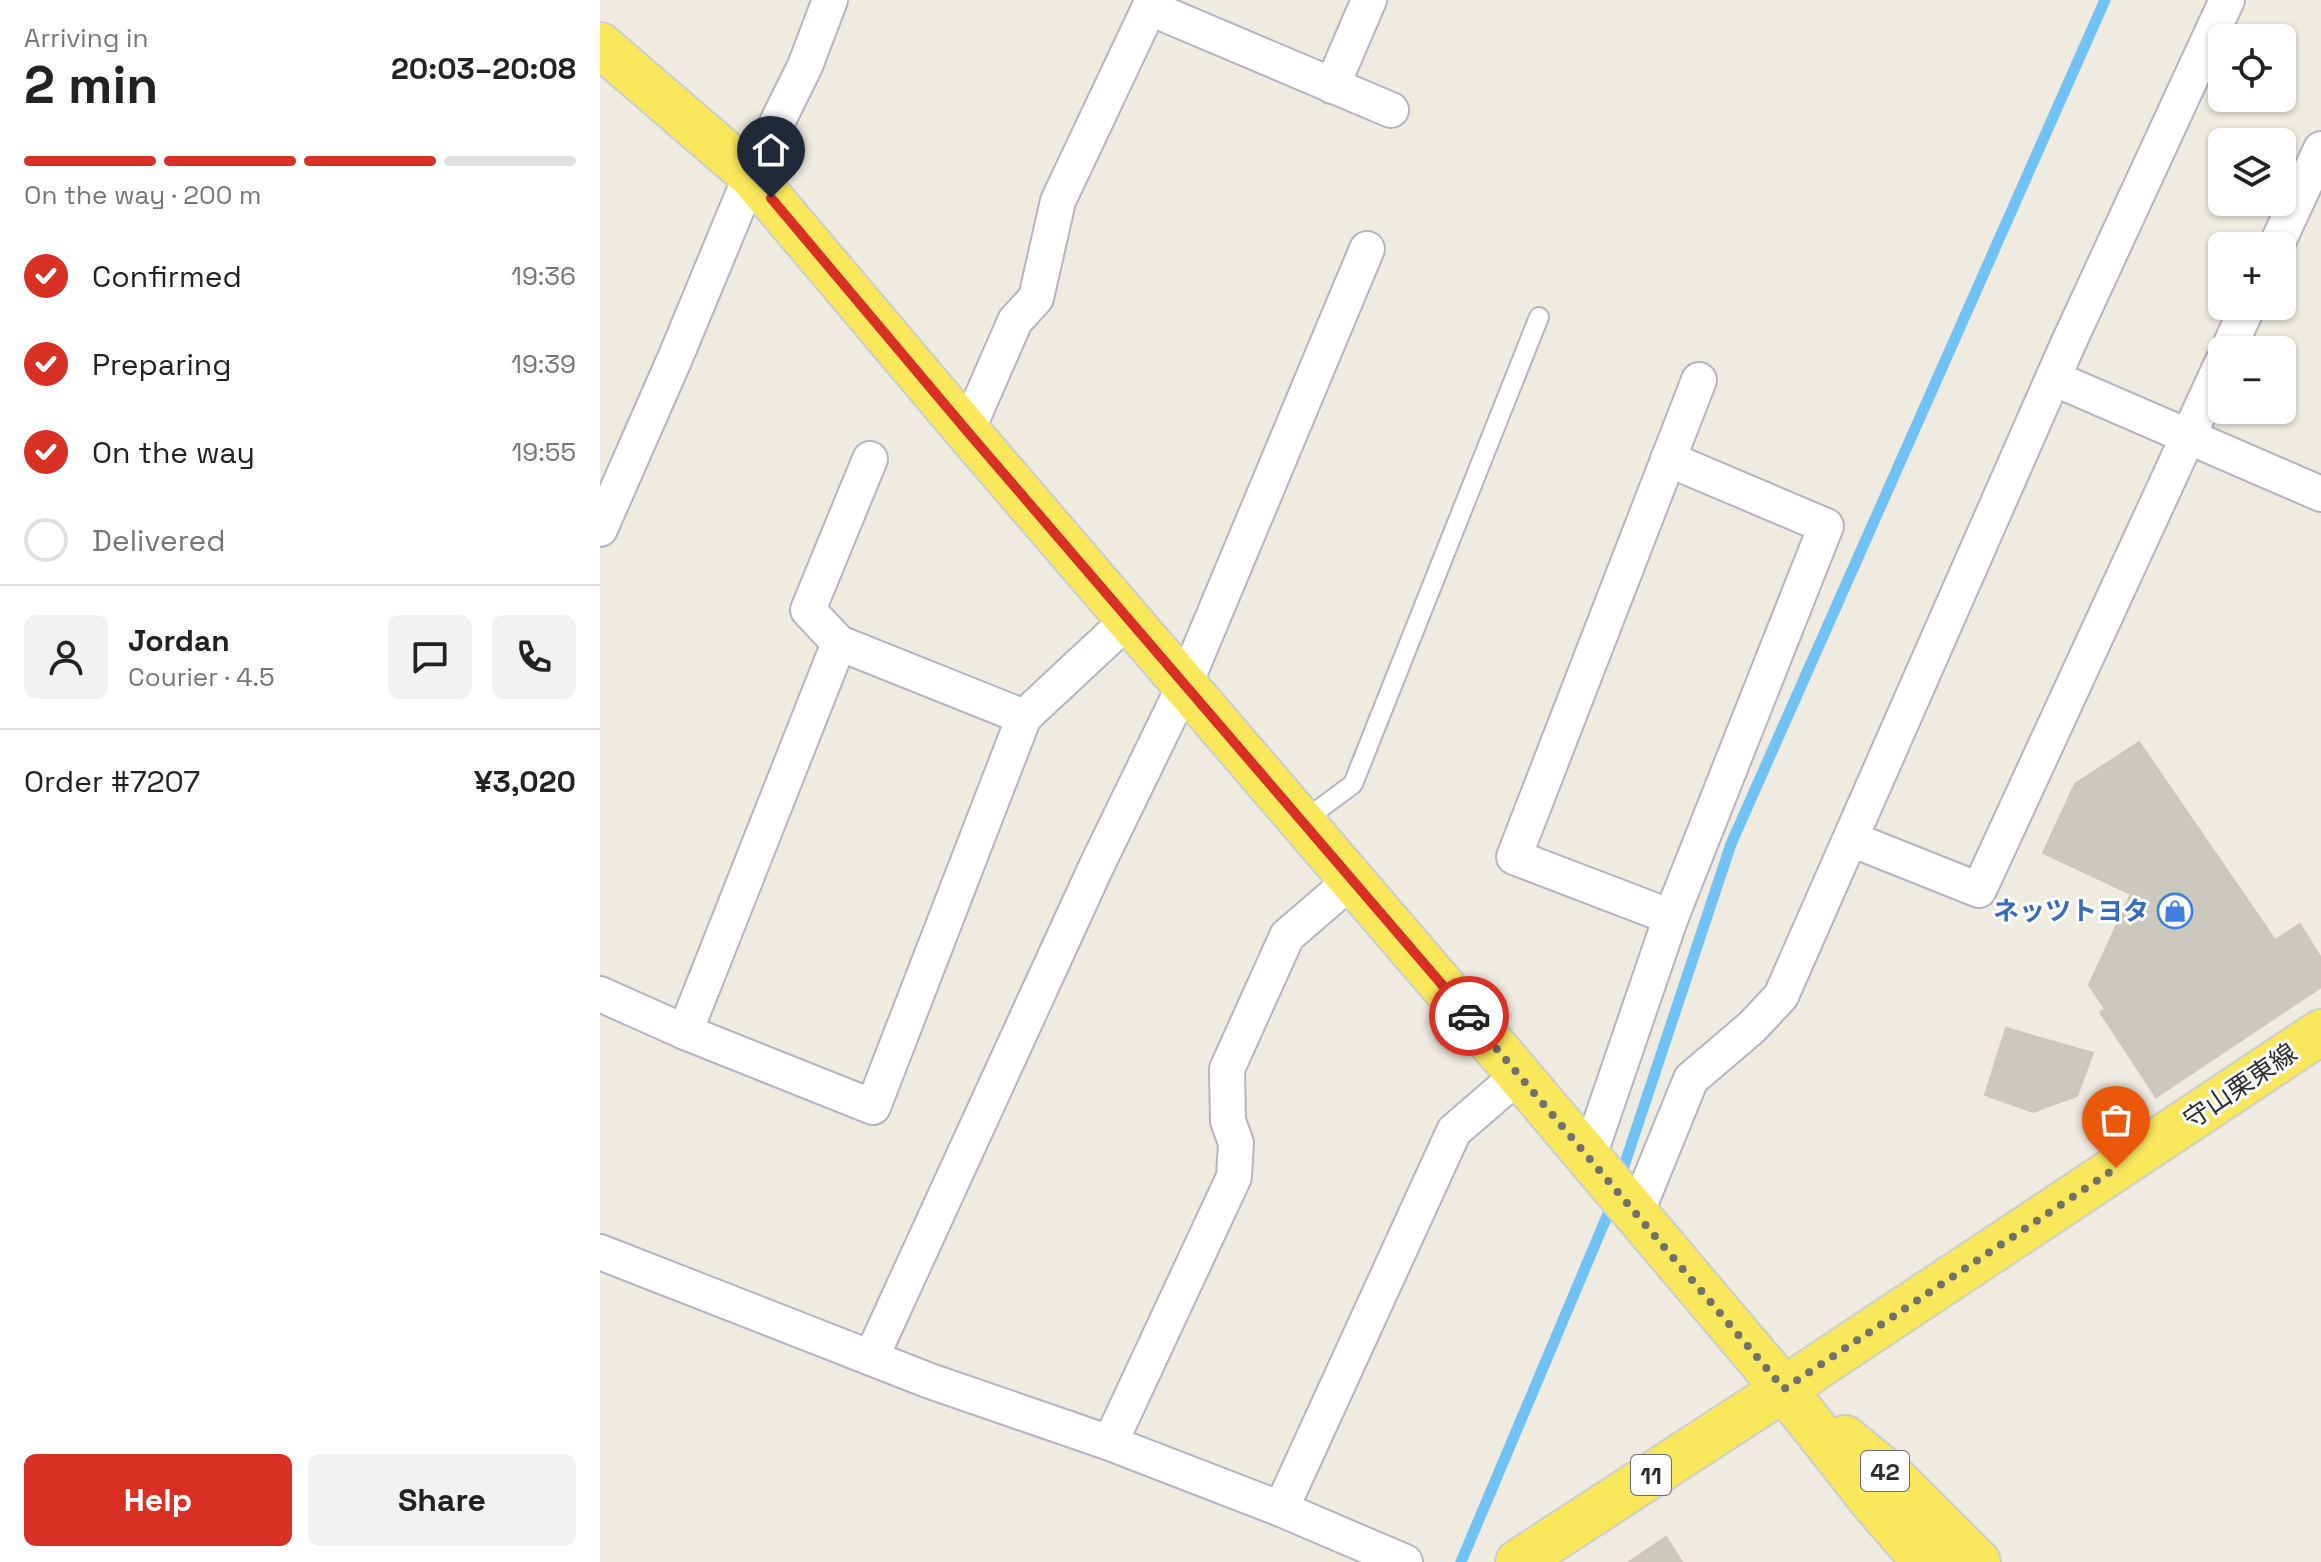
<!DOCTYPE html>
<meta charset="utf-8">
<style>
body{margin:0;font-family:"Space Grotesk","Noto Sans JP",sans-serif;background:#f2f2f2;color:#222;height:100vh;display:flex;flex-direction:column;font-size:30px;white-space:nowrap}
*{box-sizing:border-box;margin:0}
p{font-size:26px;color:#767676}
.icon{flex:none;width:44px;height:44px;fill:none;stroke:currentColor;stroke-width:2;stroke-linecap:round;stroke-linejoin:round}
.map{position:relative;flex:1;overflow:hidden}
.drawer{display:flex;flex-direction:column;background:#fff;width:600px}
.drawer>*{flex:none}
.tools{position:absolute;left:1608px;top:24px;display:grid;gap:16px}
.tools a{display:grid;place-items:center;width:88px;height:88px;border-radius:12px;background:#fff;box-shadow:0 2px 6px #0004;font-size:40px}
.pin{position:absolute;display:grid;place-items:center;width:68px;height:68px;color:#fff;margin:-82px -34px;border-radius:50% 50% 50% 0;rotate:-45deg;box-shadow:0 0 8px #0007}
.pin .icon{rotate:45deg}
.courier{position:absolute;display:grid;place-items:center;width:80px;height:80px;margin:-40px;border:6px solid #d93025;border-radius:50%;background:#fff;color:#222;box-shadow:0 2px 10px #0007}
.overview em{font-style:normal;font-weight:800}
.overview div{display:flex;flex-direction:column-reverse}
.overview{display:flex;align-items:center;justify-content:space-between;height:136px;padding:0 24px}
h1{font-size:52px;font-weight:800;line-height:60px}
.bar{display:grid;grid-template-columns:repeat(4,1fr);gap:12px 8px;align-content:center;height:96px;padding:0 24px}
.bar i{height:10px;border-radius:6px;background:#e0e0e0}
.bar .selected{background:#d93025}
.bar p{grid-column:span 4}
.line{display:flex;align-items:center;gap:20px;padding:0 24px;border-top:2px solid #e0e0e0}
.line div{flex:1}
.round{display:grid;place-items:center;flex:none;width:84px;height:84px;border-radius:12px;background:#f2f2f2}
ol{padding:0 24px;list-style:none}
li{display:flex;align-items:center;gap:24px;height:88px}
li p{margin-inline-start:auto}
li .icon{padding:8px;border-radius:50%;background:#d93025;color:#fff;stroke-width:4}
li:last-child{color:#767676}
li i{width:44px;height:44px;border:4px solid #e0e0e0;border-radius:50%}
.button{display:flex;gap:16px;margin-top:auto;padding:16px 24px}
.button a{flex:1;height:92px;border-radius:12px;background:#d93025;color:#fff;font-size:32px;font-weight:800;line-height:92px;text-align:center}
.button a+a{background:#f2f2f2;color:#222}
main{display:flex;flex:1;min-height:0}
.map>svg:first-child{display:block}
</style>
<main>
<section class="drawer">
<div class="overview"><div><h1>2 min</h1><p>Arriving in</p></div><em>20:03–20:08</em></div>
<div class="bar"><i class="selected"></i><i class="selected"></i><i class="selected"></i><i></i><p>On the way · 200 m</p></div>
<ol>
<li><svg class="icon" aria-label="check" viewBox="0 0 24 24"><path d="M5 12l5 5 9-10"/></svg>Confirmed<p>19:36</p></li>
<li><svg class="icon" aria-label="check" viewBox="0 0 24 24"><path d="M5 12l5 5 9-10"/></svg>Preparing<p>19:39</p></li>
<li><svg class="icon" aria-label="check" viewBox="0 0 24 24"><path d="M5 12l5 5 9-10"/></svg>On the way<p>19:55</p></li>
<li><i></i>Delivered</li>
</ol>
<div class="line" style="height:144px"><a class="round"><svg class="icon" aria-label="person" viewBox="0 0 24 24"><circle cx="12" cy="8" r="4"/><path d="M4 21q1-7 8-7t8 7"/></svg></a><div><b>Jordan</b><p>Courier · 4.5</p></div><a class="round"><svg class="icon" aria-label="chat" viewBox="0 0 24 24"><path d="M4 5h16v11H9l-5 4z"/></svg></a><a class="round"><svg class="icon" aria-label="phone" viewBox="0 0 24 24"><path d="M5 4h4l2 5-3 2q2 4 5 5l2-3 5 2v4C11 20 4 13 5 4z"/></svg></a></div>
<div class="line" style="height:104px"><div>Order #7207</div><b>¥3,020</b></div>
<div class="button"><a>Help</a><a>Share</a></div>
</section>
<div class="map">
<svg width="1721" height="1562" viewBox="0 0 1721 1562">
<rect width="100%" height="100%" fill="#efebe0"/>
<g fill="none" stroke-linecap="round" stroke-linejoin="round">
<g stroke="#6fc1f6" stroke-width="11">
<path d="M1020,1178L1131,844L1505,0"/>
<path d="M861,1562L1013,1202"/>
</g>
</g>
<g fill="#cbc9be" stroke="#ccc7b9" stroke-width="2">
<path d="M1539,742L1675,940L1700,924L1721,958V987L1556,1097L1500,1012L1505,1009L1489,985L1531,894L1443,853L1475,784Z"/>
<path d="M1406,1028L1493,1053L1477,1096L1433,1112L1385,1095Z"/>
<path d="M1066,1537L1082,1562H1029Z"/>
</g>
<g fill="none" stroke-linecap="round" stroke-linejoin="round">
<g stroke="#b4b4c2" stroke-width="22">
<path id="service" d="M702,822L753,784L939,317"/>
</g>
<g stroke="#b4b4c2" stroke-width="38">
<g id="minor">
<path d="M550,8L791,110"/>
<path d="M732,86L769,0"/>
<path d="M1676,246L1721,149"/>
<path d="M1628,350L1648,306"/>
<path d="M1453,378L1721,494"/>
<path d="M367,431L415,321L436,298L458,201L553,0"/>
<path d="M1068,459L1226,526L1071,917"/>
<path d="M0,529L76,356L151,175L205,66L230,0"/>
<path d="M424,717L529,619"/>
<path d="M1251,839L1379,890L1622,363"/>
<path d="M0,994L85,1032L273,1107L424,717L239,643L208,610L270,459"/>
<path d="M85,1032L239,643"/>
<path d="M988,1159L1071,917L914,857L1099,380"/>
<path d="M1036,1214L1091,1079L1152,1027L1181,996L1468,344L1627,0"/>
<path d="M0,1252L330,1381L510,1443L681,1509L805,1562"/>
<path d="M271,1358L497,865L585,684L767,249"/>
<path d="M510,1443L634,1177L636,1143L628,1121L627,1069L687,936L752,880"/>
<path d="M681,1509L854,1131L919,1075"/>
</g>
</g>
<g stroke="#cdcdcd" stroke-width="48">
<g id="primary">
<path d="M0,45L151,175L367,431L919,1075L1184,1389L1272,1501L1325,1562"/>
<path d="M1245,1438L1297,1481L1378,1562"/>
<path d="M918,1562L1184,1389L1721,1032"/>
</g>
</g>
<use href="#service" stroke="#fff" stroke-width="18"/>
<use href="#minor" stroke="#fff" stroke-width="34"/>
<use href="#primary" stroke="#f9e85c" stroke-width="44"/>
</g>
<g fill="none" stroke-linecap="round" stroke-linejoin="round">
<path stroke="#72706c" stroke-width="8" stroke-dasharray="0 14.4" d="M869,1016L1184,1389L1516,1168"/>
<path stroke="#d93025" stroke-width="10" d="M171,198L367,431L869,1016"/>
</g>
<defs>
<g id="shop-ring" transform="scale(1.8)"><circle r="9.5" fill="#fff" stroke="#3f7fe0" stroke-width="1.5"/><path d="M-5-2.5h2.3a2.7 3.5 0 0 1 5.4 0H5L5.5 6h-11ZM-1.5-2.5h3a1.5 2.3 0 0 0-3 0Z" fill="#3f7fe0"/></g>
</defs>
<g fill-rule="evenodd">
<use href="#shop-ring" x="1575" y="911"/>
</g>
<g text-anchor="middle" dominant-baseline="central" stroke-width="6" stroke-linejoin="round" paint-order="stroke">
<g fill="#fff" stroke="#6d6d6d" stroke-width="2">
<rect x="1261" y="1451" width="48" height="40" rx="6"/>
<rect x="1031" y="1455" width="40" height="40" rx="6"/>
</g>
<g font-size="24" font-weight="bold" fill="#2e2e2e">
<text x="1285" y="1471">42</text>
<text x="1051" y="1475">11</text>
</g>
<g font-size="26" font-weight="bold" fill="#366cbe" stroke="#fff" text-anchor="end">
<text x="1549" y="911">ネッツトヨタ</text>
</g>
<g font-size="26" fill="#2e2e2e" stroke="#fff">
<text transform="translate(1640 1086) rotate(-34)">守山栗東線</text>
</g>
</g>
</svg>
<div class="tools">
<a><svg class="icon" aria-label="locate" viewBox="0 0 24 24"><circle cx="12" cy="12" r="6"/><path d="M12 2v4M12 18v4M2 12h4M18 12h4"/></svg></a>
<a><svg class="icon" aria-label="layers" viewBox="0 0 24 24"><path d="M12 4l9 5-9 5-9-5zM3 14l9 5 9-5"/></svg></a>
<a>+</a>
<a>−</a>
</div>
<div class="pin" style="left:1516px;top:1168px;background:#ea580c"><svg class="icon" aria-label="bag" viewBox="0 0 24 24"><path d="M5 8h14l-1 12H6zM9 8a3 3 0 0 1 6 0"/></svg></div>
<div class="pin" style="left:171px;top:198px;background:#1f2937"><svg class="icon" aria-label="home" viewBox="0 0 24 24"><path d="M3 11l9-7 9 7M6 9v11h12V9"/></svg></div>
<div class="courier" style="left:869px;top:1016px"><svg class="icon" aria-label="car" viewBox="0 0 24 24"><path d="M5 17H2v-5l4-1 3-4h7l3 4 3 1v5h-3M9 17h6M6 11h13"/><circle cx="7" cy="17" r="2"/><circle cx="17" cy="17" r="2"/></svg></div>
</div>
</main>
